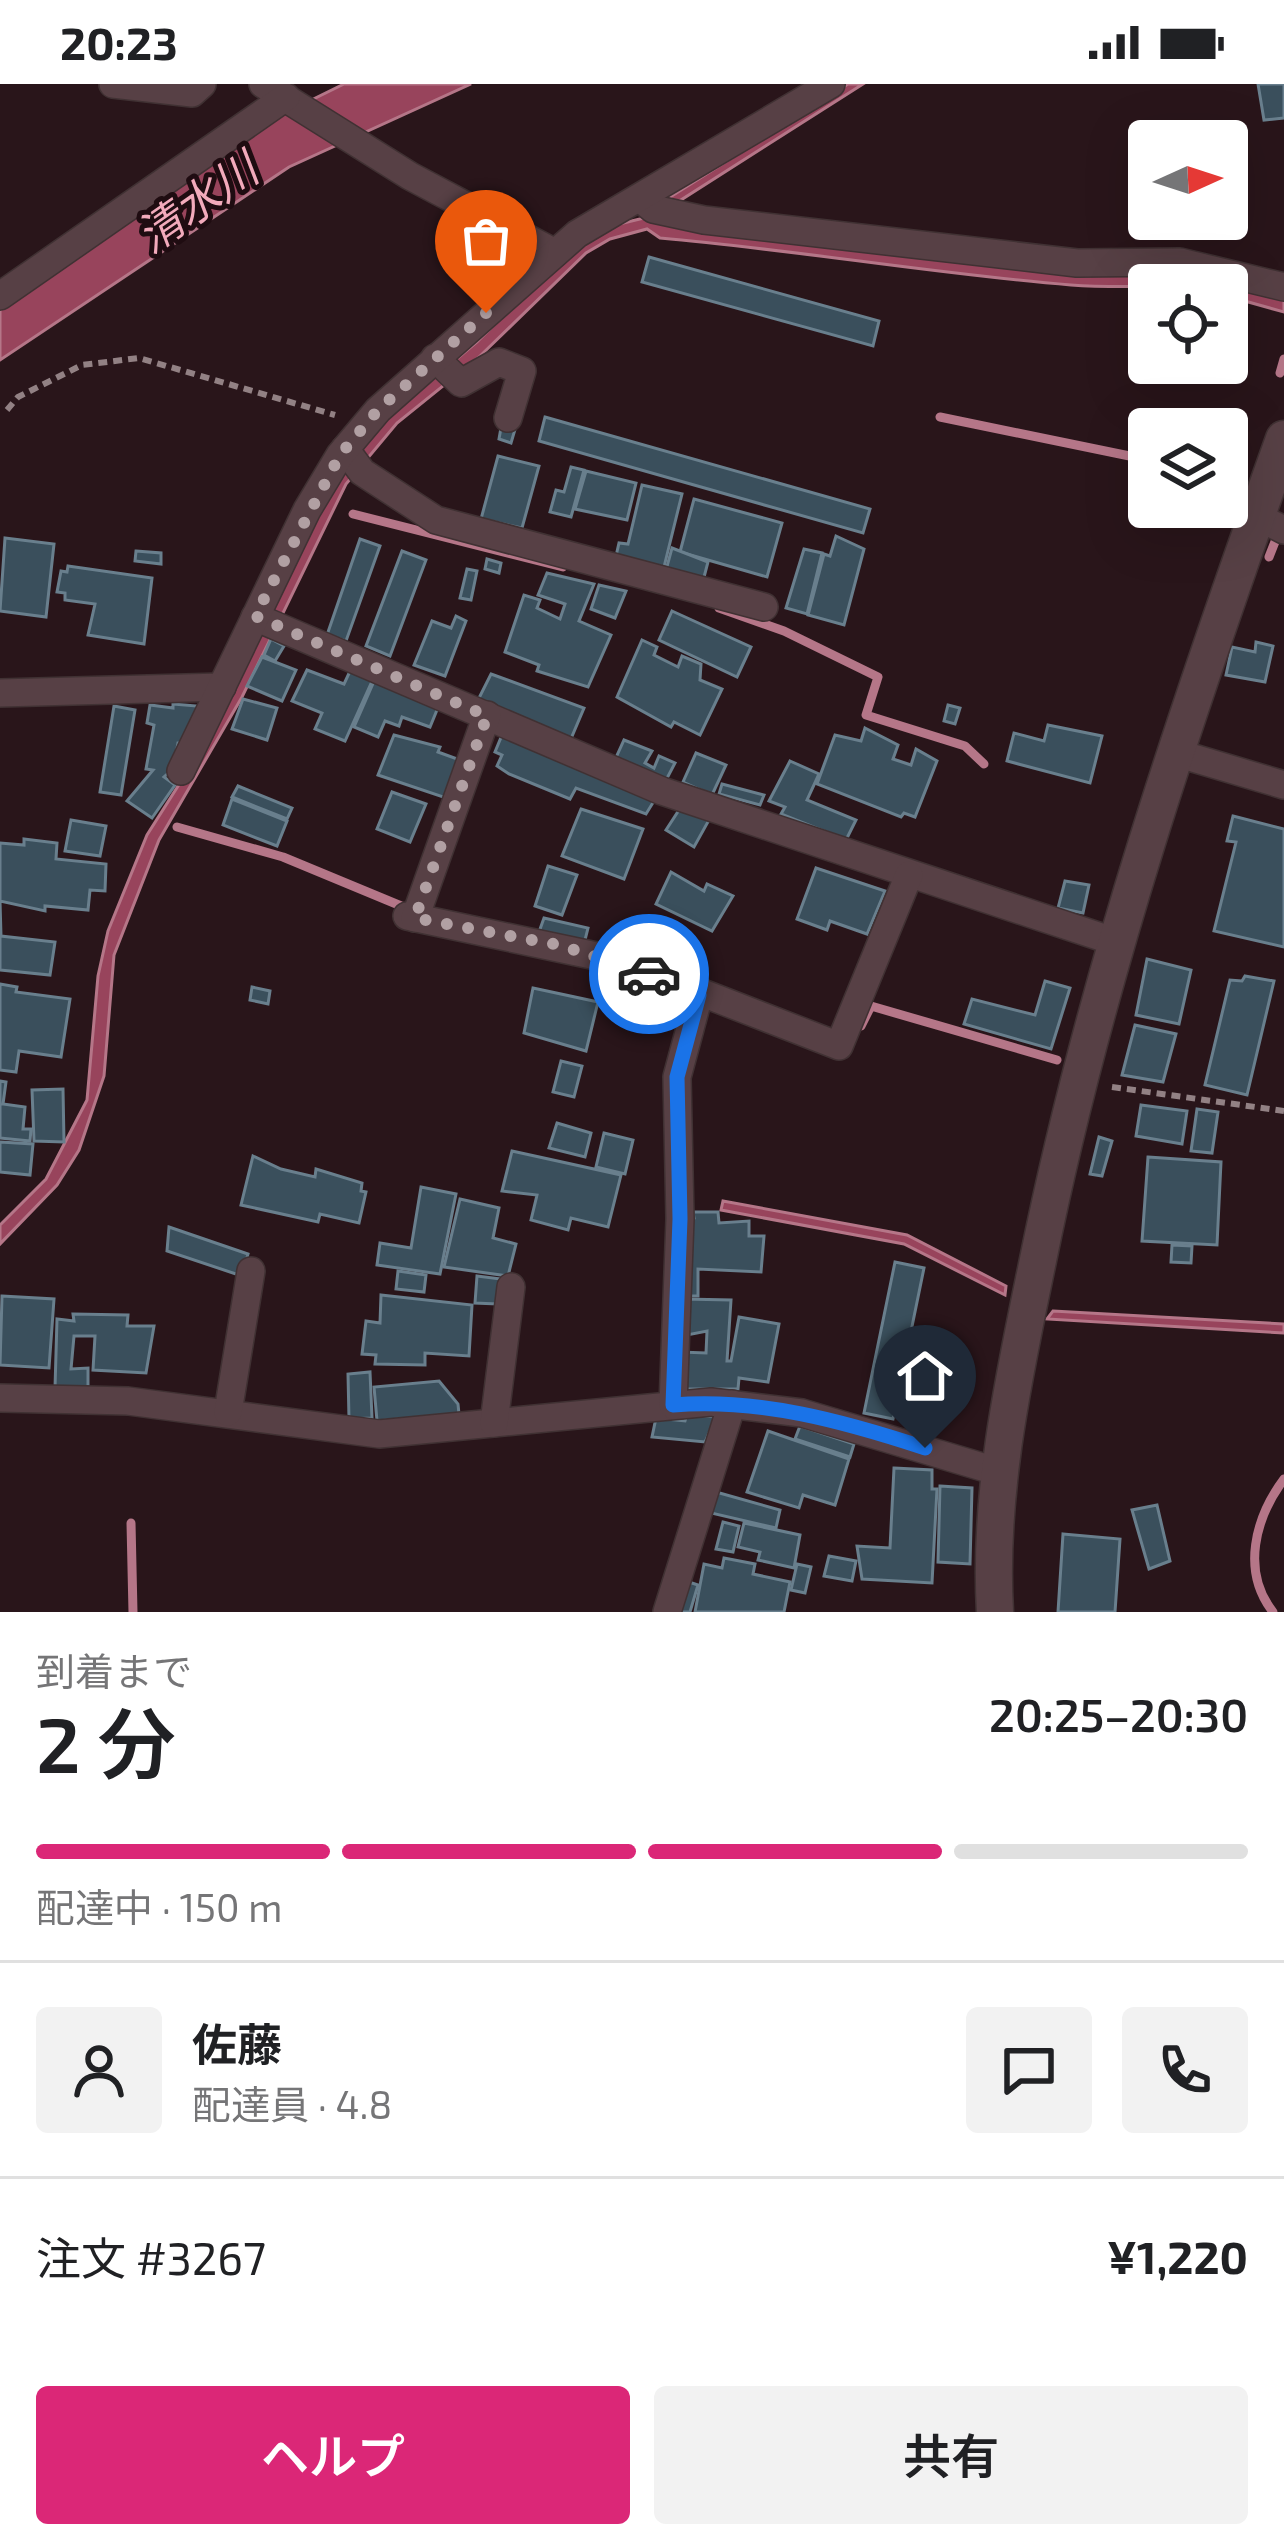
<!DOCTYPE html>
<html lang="ja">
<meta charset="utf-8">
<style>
body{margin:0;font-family:"Exo 2","Noto Sans JP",sans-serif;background:#f2f2f2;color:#202124;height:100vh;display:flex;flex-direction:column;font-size:45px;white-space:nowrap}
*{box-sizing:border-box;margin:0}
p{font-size:39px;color:#757577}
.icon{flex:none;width:66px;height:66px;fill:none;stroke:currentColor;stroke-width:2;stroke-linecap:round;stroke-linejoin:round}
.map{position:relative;height:1528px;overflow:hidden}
.sheet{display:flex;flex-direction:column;background:#fff;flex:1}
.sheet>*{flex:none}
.needle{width:78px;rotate:87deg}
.controls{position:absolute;left:1128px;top:36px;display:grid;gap:24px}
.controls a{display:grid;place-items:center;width:120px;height:120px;border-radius:12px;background:#fff;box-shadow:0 12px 48px #0002;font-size:60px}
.pin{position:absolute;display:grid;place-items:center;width:102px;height:102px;color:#fff;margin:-123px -51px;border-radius:50% 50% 50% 0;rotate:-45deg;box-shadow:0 0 12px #0007}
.pin .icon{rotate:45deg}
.courier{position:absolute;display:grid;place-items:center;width:120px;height:120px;margin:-60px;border:9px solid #1a73e8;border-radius:50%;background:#fff;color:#222;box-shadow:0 3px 15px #0007}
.headline em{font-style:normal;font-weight:600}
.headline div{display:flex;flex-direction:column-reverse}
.headline{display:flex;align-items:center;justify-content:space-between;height:204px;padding:0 36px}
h1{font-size:78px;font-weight:600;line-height:90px}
.bar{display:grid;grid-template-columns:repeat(4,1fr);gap:18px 12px;align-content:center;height:144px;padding:0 36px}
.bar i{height:15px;border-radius:9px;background:#e0e0e0}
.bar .selected{background:#db2777}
.bar p{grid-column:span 4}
.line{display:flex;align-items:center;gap:30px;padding:0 36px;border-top:3px solid #e0e0e0}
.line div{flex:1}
.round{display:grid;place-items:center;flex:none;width:126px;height:126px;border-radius:12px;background:#f2f2f2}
.cta{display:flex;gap:24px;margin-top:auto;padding:24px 36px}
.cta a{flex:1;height:138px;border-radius:12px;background:#db2777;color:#fff;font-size:48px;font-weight:600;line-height:138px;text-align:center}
.cta a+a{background:#f2f2f2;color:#202124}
.status{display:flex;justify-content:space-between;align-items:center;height:84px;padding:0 60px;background:#fff;direction:ltr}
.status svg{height:33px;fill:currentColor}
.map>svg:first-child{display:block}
</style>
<div class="status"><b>20:23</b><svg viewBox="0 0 49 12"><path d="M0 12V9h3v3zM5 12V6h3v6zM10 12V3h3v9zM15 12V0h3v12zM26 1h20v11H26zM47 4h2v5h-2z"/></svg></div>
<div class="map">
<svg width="1284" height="1528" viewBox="0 0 1284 1528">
<rect width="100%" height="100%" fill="#29151a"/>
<g fill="#98445c" stroke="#b57688" stroke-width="3">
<path d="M344,0H471L289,83L0,276V222L277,33Z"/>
<path d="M848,0H863L673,121L667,115Z"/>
<path d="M648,133L1189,187L1284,214V228L1227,212V201C1176,201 1122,205 1071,201C933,190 798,166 660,154L647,145L610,155L586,169L479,273L397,339L346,400L242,613L159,756L114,871L104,992L79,1066L57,1101L0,1160V1141L46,1095L87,1016L98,892L108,847L147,751L199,669L342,384L379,340L477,258L571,164L611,142Z"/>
<path d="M723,1117L907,1151L1006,1202L1005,1211L904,1160L721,1126Z"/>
<path d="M1053,1227L1284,1240V1249L1047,1235Z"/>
</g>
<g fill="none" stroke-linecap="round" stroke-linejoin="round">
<g stroke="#b57688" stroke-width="9">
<path d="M1280,289L1284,275"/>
<path d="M940,333L1149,376"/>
<path d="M1227,409L1239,417"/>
<path d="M353,430L563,483"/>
<path d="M1269,473L1278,450"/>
<path d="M719,524L784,547L878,593L866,631L965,662L984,680"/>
<path d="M177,743L283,773L406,824"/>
<path d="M655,905L691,920"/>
<path d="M861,942L871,922L1057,976"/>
<path d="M131,1439L133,1528"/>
<path d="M1273,1528C1241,1487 1255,1434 1284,1395"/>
</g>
</g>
<g fill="#3a4f5c" stroke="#697f8d" stroke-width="3">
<path d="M1258,0H1284V34L1264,36Z"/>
<path d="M649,173L879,237L873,262L642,198Z"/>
<path d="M545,333L870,425L863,449L539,357Z"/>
<path d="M502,338L516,342L511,359L499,355Z"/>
<path d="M498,372L539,382L522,444L481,435Z"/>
<path d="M571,383L584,386L571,433L550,428L556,406L564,408Z"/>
<path d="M586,387L636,399L627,436L575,425Z"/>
<path d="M642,401L682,410L664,483L616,472L619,459L628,460Z"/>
<path d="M694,415L782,439L767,493L680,468Z"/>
<path d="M836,452L864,465L844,541L808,531L824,470L830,472Z"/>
<path d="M5,454L54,460L46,533L0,527Z"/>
<path d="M360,455L380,462L346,557L327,551Z"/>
<path d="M672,464L708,478L703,497L666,486Z"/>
<path d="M804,465L822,469L807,530L786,524Z"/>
<path d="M136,467L161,469V480L135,477Z"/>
<path d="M402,467L426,476L390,572L366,562Z"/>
<path d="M487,475L501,479L499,489L485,485Z"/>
<path d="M68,482L152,494L144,560L88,551L95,520L65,516V509L57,508L61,487L67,488Z"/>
<path d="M467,485L477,487L471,516L460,514Z"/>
<path d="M547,489L594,500L579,537L611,551L588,603L537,587L539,581L505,568L524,511L540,516L537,524L560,535L565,520L538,511Z"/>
<path d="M599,501L626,507L615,534L591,525Z"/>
<path d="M672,527L751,563L737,593L659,556Z"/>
<path d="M456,532L466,537L445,592L414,581L432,537L451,544Z"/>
<path d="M271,555L284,562L275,577L264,571Z"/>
<path d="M642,556L657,563L654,571L678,583L682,572L701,580L700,596L722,605L700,651L674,638L671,643L617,613Z"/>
<path d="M1256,558L1273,562L1265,598L1226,591L1232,563L1255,568Z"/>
<path d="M262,573L296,586L282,617L247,602Z"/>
<path d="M351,585L373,595L345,657L315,645L322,629L292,617L307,586L344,600Z"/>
<path d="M491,590L584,624L570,657L477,618Z"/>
<path d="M375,595L439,621L430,643L402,633L399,642L385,637L378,653L354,643Z"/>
<path d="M243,615L277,624L267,656L232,645Z"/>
<path d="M173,620L197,622L195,640L186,659H178L173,685L164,693L175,701L152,734L127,717L153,686L146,685L154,641L147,639L150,621L173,624Z"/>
<path d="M948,621L960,624L955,640L944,637Z"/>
<path d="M114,622L135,626L121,711L100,708Z"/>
<path d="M1048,641L1102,652L1090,699L1007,677L1014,649L1044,657Z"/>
<path d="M865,644L898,661L893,675L911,681L916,665L937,677L915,733L904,729L901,733L817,700L835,651L861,657Z"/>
<path d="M394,651L440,663L438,668L463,677L446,714L378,691Z"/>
<path d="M502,651L654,717L646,730L576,704L570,715L509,690L497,682L502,671L495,668Z"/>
<path d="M624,656L652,667L645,679L654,684L659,672L675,679L664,700L614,678Z"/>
<path d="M696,669L726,681L712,711L683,698Z"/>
<path d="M790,677L819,690L807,716L856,736L846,756L781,730L785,723L769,717Z"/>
<path d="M722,700L764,711L760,721L719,710Z"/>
<path d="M238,702L292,724L287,735L232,713Z"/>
<path d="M392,708L426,720L410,758L377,745Z"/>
<path d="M232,715L287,737L277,762L223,741Z"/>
<path d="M681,723L709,736L694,763L666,746Z"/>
<path d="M581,725L643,745L624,795L562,772Z"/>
<path d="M1233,732L1284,745V863L1214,847L1236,758L1227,757Z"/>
<path d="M71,736L106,742L100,772L65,767Z"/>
<path d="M24,755L57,759L56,775L106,780L105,807L90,806L88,826L45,822V827L0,817L1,852L55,858L50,891L0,886V759L24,761Z"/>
<path d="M548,782L577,791L562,831L535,822Z"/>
<path d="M816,784L885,807L867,850L830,837L827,846L797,835Z"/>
<path d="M671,788L704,807L707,800L733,812L712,847L656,820Z"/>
<path d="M1065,797L1089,801L1083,829L1058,824Z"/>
<path d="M544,834L588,844L584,860L539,848Z"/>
<path d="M1147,875L1191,886L1179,940L1136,931Z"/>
<path d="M1245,892L1274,897L1247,1011L1205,1001L1230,896L1242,897Z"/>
<path d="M1045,897L1070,904L1051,965L964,940L972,915L1035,931Z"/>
<path d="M0,900L17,903L16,908L70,915L61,973L19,967L16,988L0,986Z"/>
<path d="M252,903L270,907L268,920L250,916Z"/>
<path d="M533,904L598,918L586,967L524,949Z"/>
<path d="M1135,941L1176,950L1163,998L1122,991Z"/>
<path d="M561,977L582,982L574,1013L553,1008Z"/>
<path d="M0,997L6,998L3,1020L25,1023L23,1045H31L30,1057L0,1054Z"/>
<path d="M63,1005L64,1058L34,1057L32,1006Z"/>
<path d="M1141,1021L1187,1027L1182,1060L1136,1052Z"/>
<path d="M1197,1025L1218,1028L1212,1069L1191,1067Z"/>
<path d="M557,1039L591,1049L585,1073L549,1064Z"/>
<path d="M604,1049L633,1056L625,1090L596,1083Z"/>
<path d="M1099,1053L1112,1057L1102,1092L1090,1090Z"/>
<path d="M0,1058L33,1060L30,1091L0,1088Z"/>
<path d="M512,1067L621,1091L608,1143L571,1134L568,1146L531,1136L537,1111L502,1107Z"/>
<path d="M253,1072L281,1085L315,1093L316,1085L362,1099L361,1107L366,1108L359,1139L320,1130L318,1138L241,1121Z"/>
<path d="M1148,1073L1221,1078L1217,1161L1142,1157Z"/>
<path d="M421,1103L456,1110L440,1190L377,1181L380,1159L411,1164Z"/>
<path d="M460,1115L499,1124L493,1154L516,1160L508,1192L444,1183Z"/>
<path d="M693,1128H718L719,1139L749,1137V1152H764L761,1188L698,1185V1212H684L686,1135L694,1134Z"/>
<path d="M169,1143L248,1170L242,1192L167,1167Z"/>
<path d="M1172,1161L1192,1162L1191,1179L1171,1178Z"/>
<path d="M895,1178L924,1184L893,1335L864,1329Z"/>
<path d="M398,1187L426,1191L424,1208L396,1205Z"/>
<path d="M477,1192L501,1195L497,1220L475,1219Z"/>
<path d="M381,1211L472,1221L469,1272L425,1269V1281L375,1280L376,1271L362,1270L366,1237L380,1239Z"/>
<path d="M2,1212L54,1215L49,1284L0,1281Z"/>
<path d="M683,1215L731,1216L727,1277H731L739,1233L779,1240L768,1298L739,1294L738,1305H679L681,1268L706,1269L707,1247L682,1252Z"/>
<path d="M73,1230L128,1231L127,1242H154L146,1289L93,1286L95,1252H74L71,1285L88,1284V1303L55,1304L57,1235L74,1237Z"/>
<path d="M370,1288L372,1334L349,1335L348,1290Z"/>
<path d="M439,1297L458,1320L459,1330L377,1337L374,1303Z"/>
<path d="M687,1330L716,1333L705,1358L652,1353L656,1334L685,1337Z"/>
<path d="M800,1342L854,1360L850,1373L795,1355Z"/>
<path d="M768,1347L849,1375L835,1421L803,1411L799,1424L747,1408Z"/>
<path d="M894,1384L932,1386V1405H937L932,1499L862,1495L857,1462L890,1464Z"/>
<path d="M940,1402L972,1404L970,1480L938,1478Z"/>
<path d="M716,1408L780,1426L776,1444L711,1429Z"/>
<path d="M1157,1421L1170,1477L1149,1485L1132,1426Z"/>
<path d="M723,1438L739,1442L733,1468L716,1465Z"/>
<path d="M744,1439L800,1451L794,1484L758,1476L760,1468L738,1463Z"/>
<path d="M1063,1450L1120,1455L1115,1528H1058Z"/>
<path d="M829,1472L856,1477L852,1497L824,1492Z"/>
<path d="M724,1474L755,1480L753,1490L790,1498L784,1528H695L704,1480L722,1484Z"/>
<path d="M797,1480L811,1483L805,1509L791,1506Z"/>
<path d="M683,1496L698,1501L690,1528H673Z"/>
</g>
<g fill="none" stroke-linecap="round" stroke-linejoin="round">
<g stroke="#403133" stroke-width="30">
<g id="minor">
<path d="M113,0L192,9L202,0"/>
<path d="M263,0L410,92L555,169"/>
<path d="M641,115L653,125L704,136L1077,179L1180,178L1284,203"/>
<path d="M0,212L286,13"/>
<path d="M435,274L461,299L499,278L522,287L508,334"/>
<path d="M345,365L362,388L436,436L764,523"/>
<path d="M1256,432L1284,446"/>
<path d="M255,533L662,707L1113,857"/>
<path d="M0,609L222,603"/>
<path d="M1173,668L1284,701"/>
<path d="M181,687L307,426L340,371L378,326L577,150L831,0"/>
<path d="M407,832L620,877L839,962L909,791"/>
<path d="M415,834L487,631"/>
<path d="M0,1314L128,1317L379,1350L711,1318L802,1329L999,1388"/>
<path d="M673,1321L680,1135L677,993L699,911"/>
<path d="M228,1328L251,1187"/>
<path d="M494,1339L511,1203"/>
<path d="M667,1528L732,1320"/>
</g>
</g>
<g stroke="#403133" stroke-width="39">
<path id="tertiary" d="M995,1528C988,1409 1014,1292 1038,1176C1095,894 1187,626 1284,355"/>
</g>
<g stroke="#928184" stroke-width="6" stroke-dasharray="9 6" stroke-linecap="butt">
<path d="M7,326L18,313L82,281L139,274L335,331"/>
<path d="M1112,1003L1284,1027"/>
</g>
<use href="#minor" stroke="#574045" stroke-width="27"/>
<use href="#tertiary" stroke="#574045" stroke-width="36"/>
</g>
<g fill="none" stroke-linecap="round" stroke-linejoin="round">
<path stroke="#b1a0a3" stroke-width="12" stroke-dasharray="0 21.6" d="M486,229L378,326L340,371L255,532L487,632L415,834L559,861L649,890"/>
<path stroke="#1a73e8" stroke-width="15" d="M649,890L699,911L677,993L680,1135L673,1321C759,1314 843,1337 925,1364"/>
</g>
<g text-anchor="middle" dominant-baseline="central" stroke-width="10" stroke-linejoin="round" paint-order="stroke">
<g font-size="45" font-style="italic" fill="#f2aabb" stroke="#1f0c11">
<text transform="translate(196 117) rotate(-35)">清水川</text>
</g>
</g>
</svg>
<div class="controls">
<a><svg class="needle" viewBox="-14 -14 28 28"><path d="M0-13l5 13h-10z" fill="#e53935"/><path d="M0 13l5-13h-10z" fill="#757577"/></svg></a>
<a><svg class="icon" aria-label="locate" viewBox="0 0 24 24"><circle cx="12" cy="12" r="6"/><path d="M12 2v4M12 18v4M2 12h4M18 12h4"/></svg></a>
<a><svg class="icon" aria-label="layers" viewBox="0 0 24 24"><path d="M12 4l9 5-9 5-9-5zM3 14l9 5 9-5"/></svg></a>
</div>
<div class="pin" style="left:486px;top:229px;background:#ea580c"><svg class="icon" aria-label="bag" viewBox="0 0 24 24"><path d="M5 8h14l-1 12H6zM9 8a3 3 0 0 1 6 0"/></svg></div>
<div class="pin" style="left:925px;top:1364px;background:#1f2937"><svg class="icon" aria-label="home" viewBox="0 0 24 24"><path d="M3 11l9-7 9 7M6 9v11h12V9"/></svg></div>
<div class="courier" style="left:649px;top:890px"><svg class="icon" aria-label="car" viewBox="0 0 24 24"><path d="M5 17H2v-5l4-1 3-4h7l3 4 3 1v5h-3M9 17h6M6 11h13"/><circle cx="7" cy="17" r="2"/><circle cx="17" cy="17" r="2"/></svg></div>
</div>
<section class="sheet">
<div class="headline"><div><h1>2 分</h1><p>到着まで</p></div><em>20:25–20:30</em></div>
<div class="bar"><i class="selected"></i><i class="selected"></i><i class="selected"></i><i></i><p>配達中 · 150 m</p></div>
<div class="line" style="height:216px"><a class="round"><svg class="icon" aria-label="person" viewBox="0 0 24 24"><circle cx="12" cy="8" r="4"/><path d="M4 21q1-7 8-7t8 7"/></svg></a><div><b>佐藤</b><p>配達員 · 4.8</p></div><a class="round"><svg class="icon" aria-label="chat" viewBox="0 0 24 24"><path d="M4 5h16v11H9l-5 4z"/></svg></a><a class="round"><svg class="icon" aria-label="phone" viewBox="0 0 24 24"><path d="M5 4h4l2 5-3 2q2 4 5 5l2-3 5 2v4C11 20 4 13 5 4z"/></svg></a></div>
<div class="line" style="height:156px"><div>注文 #3267</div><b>¥1,220</b></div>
<div class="cta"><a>ヘルプ</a><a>共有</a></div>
</section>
